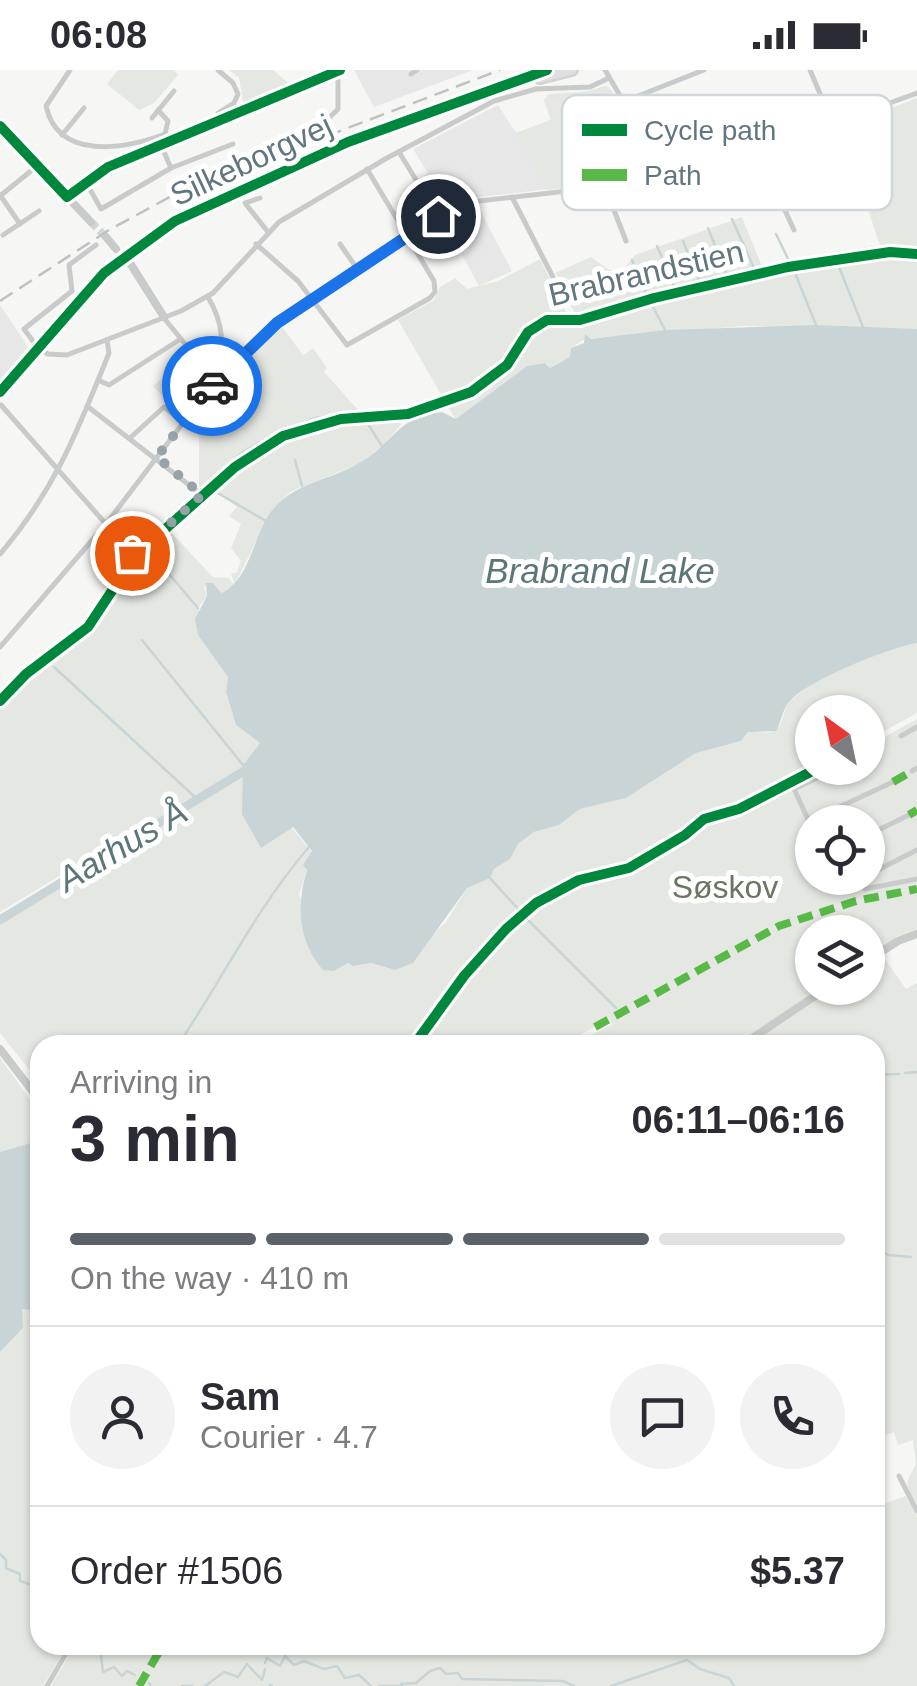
<!DOCTYPE html>
<meta charset="utf-8">
<style>
body{margin:0;font-family:Arial,sans-serif;background:#f2f2f3;color:#2b2b33;height:100vh;display:flex;flex-direction:column;font-size:38px;white-space:nowrap}
*{box-sizing:border-box;margin:0}
p{font-size:32px;color:#7c7c81}
.icon{flex:none;width:55px;height:55px;fill:none;stroke:currentColor;stroke-width:2;stroke-linecap:round;stroke-linejoin:round}
.map{position:relative;flex:1;overflow:hidden}
.panel{position:absolute;left:30px;top:965px;width:855px;height:620px;display:flex;flex-direction:column;background:#fff;border-radius:30px;box-shadow:0 2px 8px #0004}
.panel>*{flex:none}
.needle{width:65px;rotate:327deg}
.buttons{position:absolute;left:795px;top:625px;display:grid;gap:20px}
.buttons a{display:grid;place-items:center;width:90px;height:90px;border-radius:50%;background:#fff;box-shadow:0 2px 8px #0004;font-size:50px}
.pin{position:absolute;display:grid;place-items:center;width:85px;height:85px;color:#fff;margin:-42px;border:5px solid #fff;border-radius:50%;box-shadow:0 2px 10px #0007}
.courier{position:absolute;display:grid;place-items:center;width:100px;height:100px;margin:-50px;border:8px solid #1a73e8;border-radius:50%;background:#fff;color:#222;box-shadow:0 2px 12px #0007}
.overview em{font-style:normal;font-weight:700}
.overview div{display:flex;flex-direction:column-reverse}
.overview{display:flex;align-items:center;justify-content:space-between;height:170px;padding:0 40px}
h1{font-size:65px;font-weight:700;line-height:75px}
.bar{display:grid;grid-template-columns:repeat(4,1fr);gap:15px 10px;align-content:center;height:120px;padding:0 40px}
.bar i{height:12px;border-radius:8px;background:#e1e1e2}
.bar .on{background:#5b6168}
.bar p{grid-column:span 4}
.line{display:flex;align-items:center;gap:25px;padding:0 40px;border-top:2px solid #e1e1e2}
.line div{flex:1}
.round{display:grid;place-items:center;flex:none;width:105px;height:105px;border-radius:52px;background:#f2f2f3}
.status{display:flex;justify-content:space-between;align-items:center;height:70px;padding:0 50px;background:#fff;direction:ltr}
.status svg{height:28px;fill:currentColor}
.map>svg:first-child{display:block}
</style>
<div class="status"><b>06:08</b><svg viewBox="0 0 49 12"><path d="M0 12V9h3v3zM5 12V6h3v6zM10 12V3h3v9zM15 12V0h3v12zM26 1h20v11H26zM47 4h2v5h-2z"/></svg></div>
<div class="map">
<svg width="917" height="1616" viewBox="0 0 917 1616">
<rect width="100%" height="100%" fill="#f6f6f5"/>
<g fill="#e6e7e6">
<path d="M354,0H473L374,37Z"/>
<path d="M605,16L610,18L652,91L648,103L621,111L471,128L434,142L416,111L428,103L413,79L498,35L516,63L551,50L544,30L549,24L592,21Z"/>
<path d="M477,135L512,201L479,216L462,185L469,180L452,143Z"/>
<path d="M0,235L28,277L0,312Z"/>
</g>
<g fill="#e5e8e2" fill-rule="evenodd">
<path d="M118,0H174L178,5L154,33L139,40L107,14Z"/>
<path d="M229,0H273L292,16L244,36L239,8Z"/>
<path d="M605,16L610,18L651,94L648,103L621,111L548,120L515,63L551,50L544,30L549,24L571,23V26L549,32L556,52L614,43L617,37L609,22H585Z"/>
<path d="M917,28V180L897,175L881,178L866,134L870,110L889,104L868,47Z"/>
<path d="M742,147L763,199L691,213L576,245L562,220L566,214L555,203L591,187L609,200H623L635,185Z"/>
<path d="M903,183L917,187V259L744,256L585,269L571,278L570,287L550,298L546,293L527,296L456,350L398,250L434,230L440,217L455,208L467,219L498,211L540,189L567,244L578,252L763,204Z"/>
<path d="M280,254L303,285L313,278L327,298L324,302L361,343C292,349 253,375 202,420L199,416V366L185,355L219,312Z"/>
<path d="M188,286L206,307L207,316L182,346L153,316Z"/>
<path d="M396,347L401,354L385,374L358,394L290,422L269,445L235,514L231,504L237,502L241,491L231,478L241,454L229,446L237,437L212,419C278,359 312,356 396,347Z"/>
<path d="M168,459L213,507L229,508L234,515L221,523L204,516L207,526L198,538L228,607L226,622L236,655L260,673L243,695L244,701L312,782L299,825L334,901L348,893L354,896L370,893L395,900L446,852L467,818L489,808L494,799L510,789L518,774L534,762L559,755L580,739L626,728L696,683L741,671L748,662C755,661 764,663 771,662C785,660 782,638 790,631C823,602 876,581 917,573V643L868,670V642H812V695L784,709L786,714L822,698H868V676L917,649V861L898,866L868,886V862H812V918H823L737,975H572L613,954L608,949L563,975H415L453,921L521,849V838L452,912L409,975H40V1013L0,963V855L106,789L99,782L0,842V635L24,609L86,563L134,489ZM812,752H868V808H812Z"/>
<path d="M882,885L906,919L917,913V1434C902,1409 907,1415 916,1393L913,1370L898,1375L894,1362L875,1369V975H747L833,918H868V894Z"/>
<path d="M0,988L40,1043V1070L0,1082Z"/>
<path d="M40,1235V1575H68L43,1616H0V1282L23,1258L21,1238Z"/>
<path d="M875,1421L880,1435L906,1426L917,1446V1616H51L75,1575H875Z"/>
</g>
<g fill="#c8d4d5">
<path d="M816,255L917,259V573C888,578 808,610 789,632C783,638 781,653 776,661L748,662L741,671L696,683L626,728L580,739L559,755L534,762L518,774L510,789L494,799L490,808L467,818L413,893L395,900L371,893L353,896L348,893L334,901L323,900C298,871 296,835 307,800L303,795L312,781L293,757L261,778L242,744L243,695L260,673L236,655L226,622L228,607L198,565L195,549L207,526L206,513H213L221,523C248,512 253,470 268,446C291,412 327,412 359,393C395,373 394,348 442,342L456,349L527,296L545,293L550,298L570,287L571,278L584,273L585,264L591,269L665,260Z"/>
<path d="M40,1070V1235L34,1240L22,1239L23,1258L0,1282V1082Z"/>
</g>
<g fill="none" stroke-linecap="round" stroke-linejoin="round">
<g stroke="#c8d4d5" stroke-width="2.5">
<path d="M732,149L754,198"/>
<path d="M708,158L726,203"/>
<path d="M776,164L789,191"/>
<path d="M683,171L699,210"/>
<path d="M657,176L674,216"/>
<path d="M838,183L877,177"/>
<path d="M632,190L647,225L710,207"/>
<path d="M837,192L863,257"/>
<path d="M795,203L816,255"/>
<path d="M713,207L785,192"/>
<path d="M651,233L665,260"/>
<path d="M366,351L382,376"/>
<path d="M274,364L316,348L356,342"/>
<path d="M295,390L302,416"/>
<path d="M211,410L243,382L269,367"/>
<path d="M216,422L266,451"/>
<path d="M169,504L198,538"/>
<path d="M142,570L243,695"/>
<path d="M54,597L196,728"/>
<path d="M490,808L519,840"/>
<path d="M524,846L616,938"/>
<path d="M178,975C222,910 257,837 309,777"/>
<path d="M905,1003L917,1002"/>
<path d="M875,1005L899,1004"/>
<path d="M875,1177L888,1185L911,1187"/>
<path d="M0,1484L6,1490V1498L20,1504V1511L32,1515L36,1510L40,1519"/>
<path d="M70,1581L100,1578L103,1602L114,1597L122,1606L127,1601L135,1605"/>
<path d="M265,1593L267,1588L280,1596L285,1586L294,1595L304,1591L324,1599L337,1596L345,1608L359,1605L371,1616"/>
<path d="M149,1613L151,1616"/>
<path d="M401,1614L416,1613L430,1601L440,1598L446,1604L458,1603L462,1609L563,1611L574,1616"/>
<path d="M270,1615L272,1616"/>
<path d="M182,1616H193"/>
<path d="M205,1616L224,1602L238,1607L247,1594L262,1610L265,1599"/>
<path d="M379,1616H402"/>
<path d="M611,1616L687,1590L700,1599L729,1608L734,1616"/>
</g>
<path stroke="#c8d4d5" stroke-width="9" d="M0,850L244,701"/>
<path stroke="#d1d6d8" stroke-width="8" stroke-dasharray="8 4" stroke-linecap="butt" d="M91,152L106,167"/>
<g stroke="#d2d3d3" stroke-width="14">
<g id="secondary">
<path d="M540,8L572,0"/>
<path d="M0,322L104,203L175,151L348,72L547,0"/>
</g>
</g>
<g stroke="#c9cbcb" stroke-width="5">
<path d="M70,0L46,36C58,91 125,79 165,64"/>
<path d="M605,0L664,101"/>
<path d="M810,0L829,45"/>
<path d="M411,4L417,0"/>
<path d="M623,32L704,0"/>
<path d="M158,40L168,51L165,64L169,71"/>
<path d="M838,44L860,98"/>
<path d="M152,48L174,21"/>
<path d="M329,48L338,39V1"/>
<path d="M218,49V43L234,33L238,24L233,13L218,0"/>
<path d="M776,53L809,128"/>
<path d="M749,62L794,160"/>
<path d="M62,65L84,38"/>
<path d="M732,70L754,118"/>
<path d="M161,75L171,98L233,74"/>
<path d="M399,82L438,146"/>
<path d="M692,89L711,133"/>
<path d="M87,114L101,139L171,98"/>
<path d="M605,117L626,171"/>
<path d="M0,125L20,154"/>
<path d="M0,126L37,96"/>
<path d="M512,127L558,217"/>
<path d="M260,128L245,133L268,162"/>
<path d="M3,165L39,141"/>
<path d="M256,174L298,211L347,275L430,228L435,222L434,211L367,99"/>
<path d="M340,174L358,200"/>
<path d="M96,175L69,195L72,221L24,259L38,278L48,284L67,285L181,241L213,223L279,152L387,88L494,31L536,19L590,17L609,8"/>
<path d="M164,248L215,311"/>
<path d="M207,302C231,284 221,249 208,227"/>
<path d="M98,310L109,315L179,270"/>
<path d="M1,335L105,453"/>
<path d="M87,336L202,425L135,486L112,461"/>
<path d="M130,368L164,337L184,352"/>
<path d="M0,484C55,420 78,360 109,283L107,270"/>
<path d="M0,577L106,454L215,311L239,286L277,253L438,146L470,132L629,114L763,57L873,39L917,23"/>
<path d="M901,666L917,657"/>
<path d="M868,684L877,679"/>
<path d="M912,701L917,698"/>
<path d="M809,751L893,712"/>
<path d="M812,758L794,719L838,698"/>
<path d="M868,765L909,745"/>
<path d="M868,805L917,780"/>
<path d="M852,808L865,819L917,809"/>
<path d="M899,1406L917,1441"/>
<path d="M47,1616L71,1575"/>
</g>
<g stroke="#c9cbcb" stroke-width="8">
<path d="M0,56L91,152"/>
<path d="M67,127L108,97L340,0"/>
<path d="M106,167L116,179"/>
<path d="M130,193L164,247"/>
<path d="M868,890L898,871L917,864"/>
<path d="M742,975L827,918"/>
<path d="M0,979L40,1031"/>
</g>
<use href="#secondary" stroke="#dedfdf" stroke-width="9"/>
<path stroke="#bfc1c2" stroke-width="2.5" stroke-dasharray="15 8" stroke-linecap="butt" d="M0,231L109,160L177,123L500,0"/>
<g stroke="#58b947" stroke-width="8" stroke-dasharray="15 8" stroke-linecap="butt">
<path d="M893,712L912,701"/>
<path d="M909,745L917,740"/>
<path d="M595,957L779,856L856,831L917,819"/>
<path d="M139,1616L163,1575"/>
</g>
<g stroke="#fff" stroke-width="16">
<g id="cycleway">
<path d="M0,56L67,127L108,97L340,0"/>
<path d="M0,322L104,203L175,151L348,72L547,0"/>
<path d="M0,631L26,604L88,557L135,486L235,397L283,366L341,349L408,344L471,322L507,295L528,262L547,250H580L654,228L788,197L890,182L917,184"/>
<path d="M414,975L464,906L506,859L536,833L579,810L629,798L685,765L704,749L739,739L818,698"/>
</g>
</g>
<use href="#cycleway" stroke="#00873e" stroke-width="10"/>
</g>
<g fill="none" stroke-linecap="round" stroke-linejoin="round">
<path stroke="#96a3a8" stroke-width="10" stroke-dasharray="0 18" d="M132,483L134,486L202,425L157,387L212,316"/>
<path stroke="#1a73e8" stroke-width="12" d="M212,316L277,253L438,146"/>
</g>
<g text-anchor="middle" dominant-baseline="central" stroke-width="10" stroke-linejoin="round" paint-order="stroke">
<g font-size="32" fill="#62767f" stroke="#fff">
<text transform="translate(251 90) rotate(-25)">Silkeborgvej</text>
<text transform="translate(646 203) rotate(-13)">Brabrandstien</text>
</g>
<g font-size="32" fill="#677761" stroke="#fff">
<text x="725" y="817">Søskov</text>
</g>
<g font-size="35" font-style="italic" fill="#5d767a" stroke="#fff">
<text x="600" y="500">Brabrand Lake</text>
<text transform="translate(122 775) rotate(-31)">Aarhus Å</text>
</g>
</g>
<rect x="562" y="25" width="330" height="115" rx="15" fill="#fff" stroke="#d0d6d9" stroke-width="2.5"/>
<rect x="582" y="54" width="45" height="12" fill="#00873e"/>
<rect x="582" y="99" width="45" height="12" fill="#58b947"/>
<g font-size="28" fill="#62767f">
<text x="644" y="70">Cycle path</text>
<text x="644" y="115">Path</text>
</g>
</svg>
<div class="buttons">
<a><svg class="needle" viewBox="-14 -14 28 28"><path d="M0-13l5 13h-10z" fill="#e53935"/><path d="M0 13l5-13h-10z" fill="#7c7c81"/></svg></a>
<a><svg class="icon" aria-label="locate" viewBox="0 0 24 24"><circle cx="12" cy="12" r="6"/><path d="M12 2v4M12 18v4M2 12h4M18 12h4"/></svg></a>
<a><svg class="icon" aria-label="layers" viewBox="0 0 24 24"><path d="M12 4l9 5-9 5-9-5zM3 14l9 5 9-5"/></svg></a>
</div>
<div class="pin" style="left:132px;top:483px;background:#ea580c"><svg class="icon" aria-label="bag" viewBox="0 0 24 24"><path d="M5 8h14l-1 12H6zM9 8a3 3 0 0 1 6 0"/></svg></div>
<div class="pin" style="left:438px;top:146px;background:#1f2937"><svg class="icon" aria-label="home" viewBox="0 0 24 24"><path d="M3 11l9-7 9 7M6 9v11h12V9"/></svg></div>
<div class="courier" style="left:212px;top:316px"><svg class="icon" aria-label="car" viewBox="0 0 24 24"><path d="M5 17H2v-5l4-1 3-4h7l3 4 3 1v5h-3M9 17h6M6 11h13"/><circle cx="7" cy="17" r="2"/><circle cx="17" cy="17" r="2"/></svg></div>
<section class="panel">
<div class="overview"><div><h1>3 min</h1><p>Arriving in</p></div><em>06:11–06:16</em></div>
<div class="bar"><i class="on"></i><i class="on"></i><i class="on"></i><i></i><p>On the way · 410 m</p></div>
<div class="line" style="height:180px"><a class="round"><svg class="icon" aria-label="person" viewBox="0 0 24 24"><circle cx="12" cy="8" r="4"/><path d="M4 21q1-7 8-7t8 7"/></svg></a><div><b>Sam</b><p>Courier · 4.7</p></div><a class="round"><svg class="icon" aria-label="chat" viewBox="0 0 24 24"><path d="M4 5h16v11H9l-5 4z"/></svg></a><a class="round"><svg class="icon" aria-label="phone" viewBox="0 0 24 24"><path d="M5 4h4l2 5-3 2q2 4 5 5l2-3 5 2v4C11 20 4 13 5 4z"/></svg></a></div>
<div class="line" style="height:130px"><div>Order #1506</div><b>$5.37</b></div>
</section>
</div>
